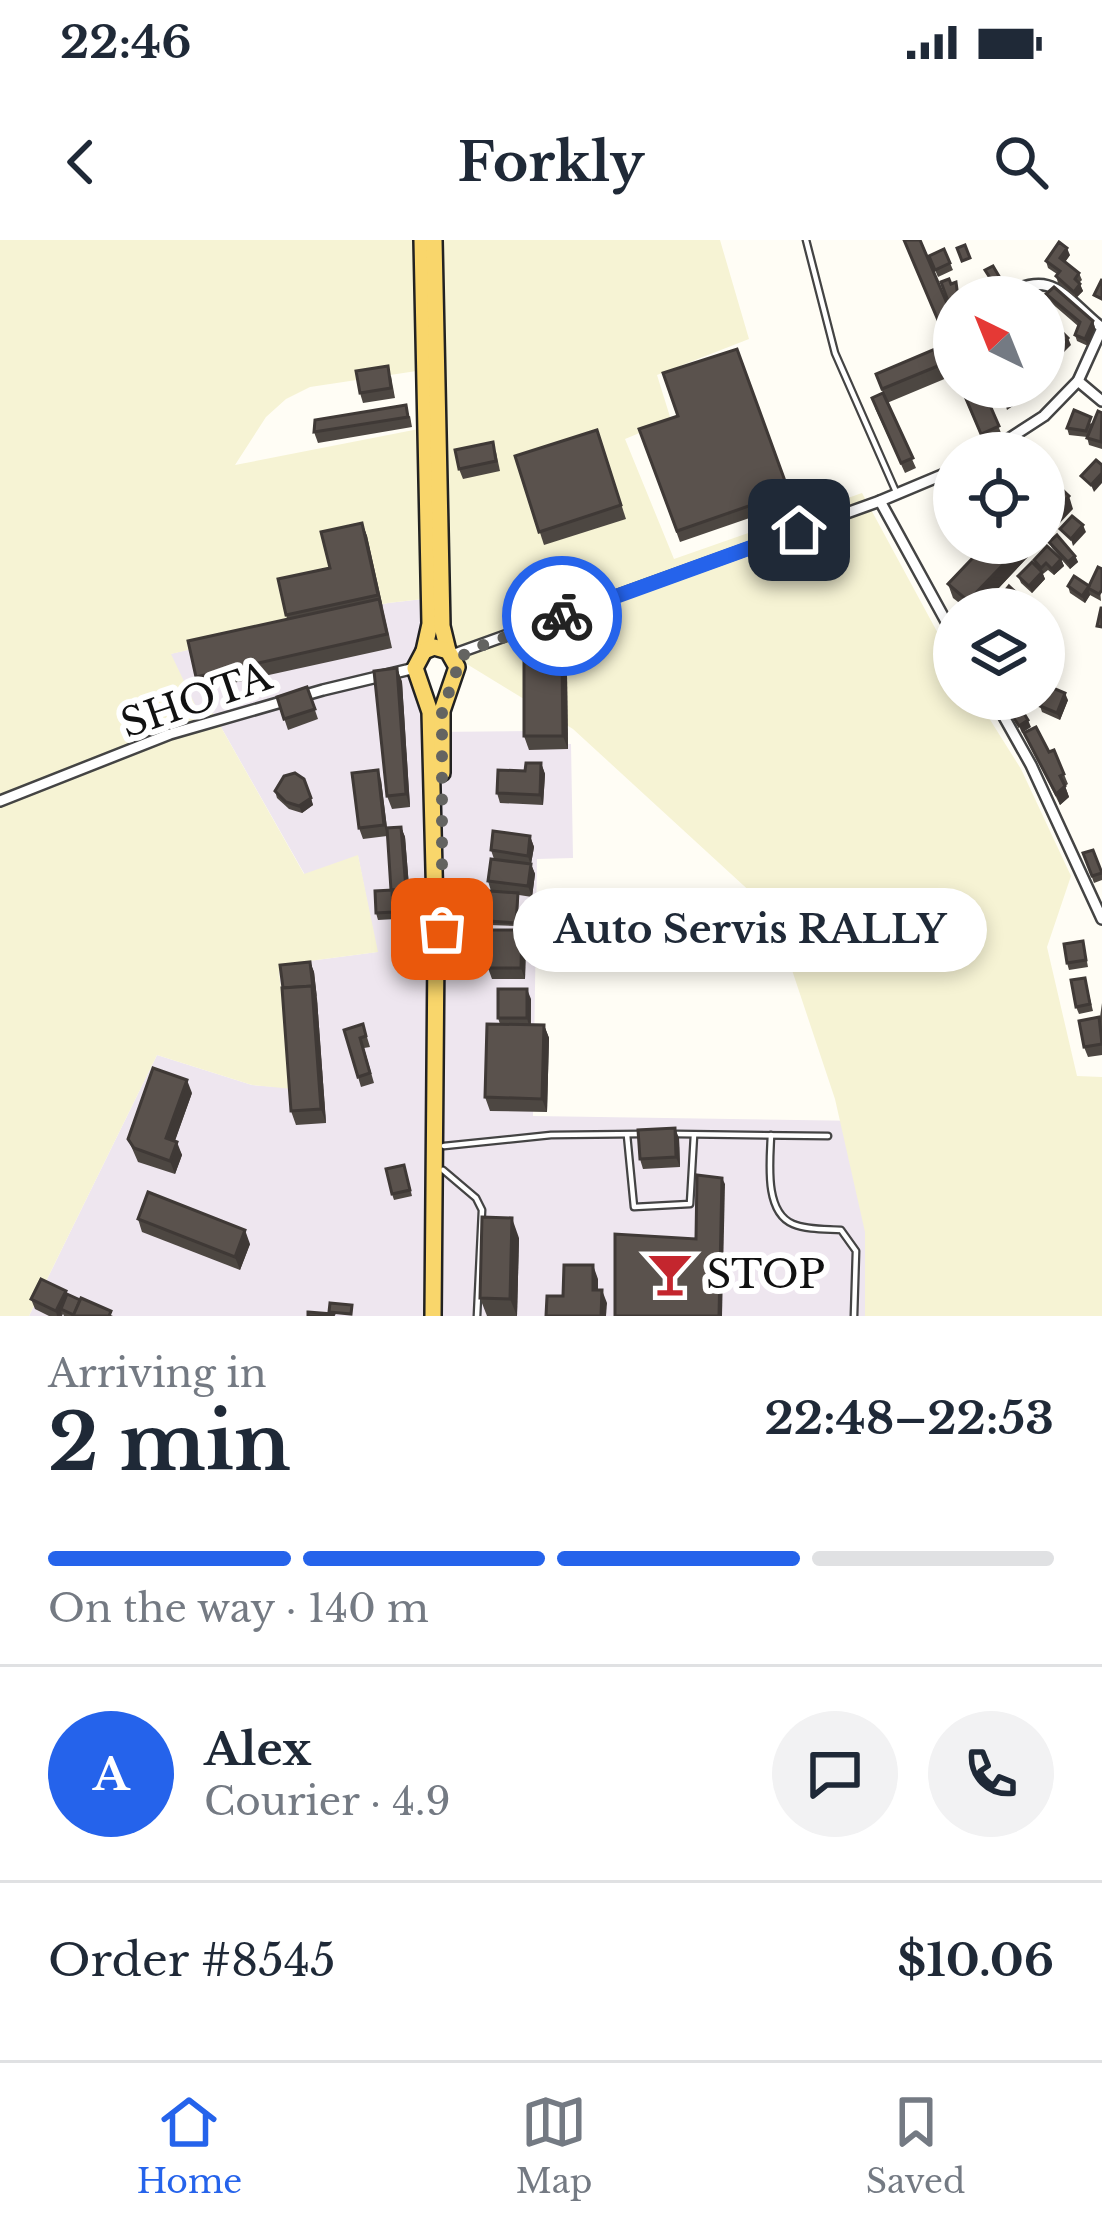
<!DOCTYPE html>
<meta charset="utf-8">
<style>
body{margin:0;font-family:"Libre Baskerville",serif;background:#f2f2f3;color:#1f2937;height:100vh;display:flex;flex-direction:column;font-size:45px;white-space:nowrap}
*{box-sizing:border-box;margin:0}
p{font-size:39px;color:#747a83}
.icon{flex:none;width:66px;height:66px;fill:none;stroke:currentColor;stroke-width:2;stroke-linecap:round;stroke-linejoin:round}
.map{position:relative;height:1076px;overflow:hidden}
.details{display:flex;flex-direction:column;background:#fff;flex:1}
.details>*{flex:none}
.needle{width:78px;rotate:317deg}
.tools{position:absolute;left:933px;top:36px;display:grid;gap:24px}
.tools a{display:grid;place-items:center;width:132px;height:132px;border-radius:50%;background:#fff;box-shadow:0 6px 18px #0003;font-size:60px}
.pin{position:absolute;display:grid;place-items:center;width:102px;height:102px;color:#fff;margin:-51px;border-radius:24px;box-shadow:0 6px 18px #0006}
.courier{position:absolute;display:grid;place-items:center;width:120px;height:120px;margin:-60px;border:9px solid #2563eb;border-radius:50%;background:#fff;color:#222;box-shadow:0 3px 15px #0007}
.bubble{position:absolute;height:84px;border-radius:42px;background:#fff;box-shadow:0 6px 18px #0003;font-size:39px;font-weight:700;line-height:84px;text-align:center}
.overview em{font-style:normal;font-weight:700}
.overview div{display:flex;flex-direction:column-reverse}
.overview{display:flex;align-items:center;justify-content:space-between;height:204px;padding:0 48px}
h1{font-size:78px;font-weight:700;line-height:90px}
.bar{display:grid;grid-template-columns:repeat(4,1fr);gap:18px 12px;align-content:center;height:144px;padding:0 48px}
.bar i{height:15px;border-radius:9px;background:#e0e1e3}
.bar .active{background:#2563eb}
.bar p{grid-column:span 4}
.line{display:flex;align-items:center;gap:30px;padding:0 48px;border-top:3px solid #e0e1e3}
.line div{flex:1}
.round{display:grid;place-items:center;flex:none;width:126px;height:126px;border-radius:63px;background:#f2f2f3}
.status{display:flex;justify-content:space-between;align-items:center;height:84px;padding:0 60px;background:#fff;direction:ltr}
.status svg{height:33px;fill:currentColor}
header{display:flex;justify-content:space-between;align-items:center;height:156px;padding:0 48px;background:#fff;font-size:54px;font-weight:700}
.tab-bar{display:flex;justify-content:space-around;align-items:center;height:168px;border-top:3px solid #e0e1e3;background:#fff;font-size:33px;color:#747a83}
.tab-bar a{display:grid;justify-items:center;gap:6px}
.tab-bar .active{color:#2563eb}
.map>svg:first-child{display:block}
</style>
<div class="status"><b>22:46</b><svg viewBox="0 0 49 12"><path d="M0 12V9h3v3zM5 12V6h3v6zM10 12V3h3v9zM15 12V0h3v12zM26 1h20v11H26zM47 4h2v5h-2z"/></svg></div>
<header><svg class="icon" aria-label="back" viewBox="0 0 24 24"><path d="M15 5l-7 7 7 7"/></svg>Forkly<svg class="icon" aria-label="search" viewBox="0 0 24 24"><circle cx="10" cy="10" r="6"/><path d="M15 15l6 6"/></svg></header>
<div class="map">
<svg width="1102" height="1076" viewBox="0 0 1102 1076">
<rect width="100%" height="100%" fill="#fffdf5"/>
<path fill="#eee6ef" d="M432,358L424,411L434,492L532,491L536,504H571L573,618L537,619L533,876L866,881L865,1076H29L157,815L252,845L293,848L279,732L309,721L377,712L358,616L305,635L213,473L200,475L170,414L388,363Z"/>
<g fill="#f6f3d4">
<path d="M0,0H422L430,129L310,147L286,159L266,177L235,225L434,186L432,358L388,363L171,414L200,475L213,473L304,634L358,615L378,712L309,721L279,732L293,849L252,845L157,815L29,1076H0Z"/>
<path d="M432,0H720L749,99L657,135L671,180L625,199L674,319L862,253L954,423V459H977L1021,529L1071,636L1047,707L1077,836L1102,837V1076H865V992L835,859L789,721L755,656L573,489L452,415Z"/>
</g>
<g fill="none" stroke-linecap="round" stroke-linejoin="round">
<g stroke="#444" stroke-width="9">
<g id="service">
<path d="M806,0L835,113L897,254"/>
<path d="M677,894L828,896"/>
<path d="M627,895L634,967L690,964L694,895"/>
<path d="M771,895C770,922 764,972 793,984C807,990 826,989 841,990L856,1011L854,1076"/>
<path d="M444,906L551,895L641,894"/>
<path d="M443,930L476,958L482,970L477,1076"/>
</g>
</g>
<g stroke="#444" stroke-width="14">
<g id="minor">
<path d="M1000,57C1053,28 1061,54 1102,88"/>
<path d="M1078,141L1102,161"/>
<path d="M987,213L1044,176L1078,141L1102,88"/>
<path d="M880,261L954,396"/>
<path d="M452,415L880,261L954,230"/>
<path d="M994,459L1031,525L1102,679"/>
<path d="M0,561L170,494L323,450L415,428"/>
</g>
</g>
<g stroke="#222" stroke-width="20">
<g id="primary">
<path d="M422,0L430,384L424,411L415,428L430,472L436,708L433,1076"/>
<path d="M434,0L442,386L448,411"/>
<path d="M424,411L434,407L448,411L457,427L442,471V533"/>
</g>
</g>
<use href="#service" stroke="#fff" stroke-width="4.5"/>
<use href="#minor" stroke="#fff" stroke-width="9"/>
<use href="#primary" stroke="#f9d66b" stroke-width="15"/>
</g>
<g fill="#4d4742">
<path d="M904,0L954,80V135L887,163L916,228L905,233L875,168L883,153L876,134L948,104Z"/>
<path d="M944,9L953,30L938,37L929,16Z"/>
<path d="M1070,15L1065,22L1079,33L1082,40L1079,43L1083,51L1076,58L1058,43L1056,36L1057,34L1048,28L1046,21Z"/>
<path d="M1046,54L1093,81L1095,88L1088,106L1077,101L1075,95L1078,86L1049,61Z"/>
<path d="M737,109L793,263L680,302L639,189L678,176Z"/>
<path d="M391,136L395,158L363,163L360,153Z"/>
<path d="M960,147H982L1004,200L986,208Z"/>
<path d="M1102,173V209L1089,205L1087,197L1069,195L1067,188L1093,183Z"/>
<path d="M410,176L412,187L318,203L314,192Z"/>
<path d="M597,190L626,279L544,305L515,216Z"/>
<path d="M496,212L500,231L463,239L459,229Z"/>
<path d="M362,283L367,296L392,408L201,450L196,437L287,379L278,339L330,328Z"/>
<path d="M1049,302L1075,316L1078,322L1070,329L1061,319L1064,326L1054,335L1048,330L1043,334L1045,339L1032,353L1021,343L1018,336L1035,325L1034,320L1061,318L1052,308Z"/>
<path d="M1041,303L979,369H967L953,358L948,344Z"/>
<path d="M1098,327L1101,361L1090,355L1085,363L1070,353L1068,346H1089Z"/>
<path d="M397,428L402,442L410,567L392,569L387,556Z"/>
<path d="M567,435L568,509L529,510L524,496Z"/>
<path d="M307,447L318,479L288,490L277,457Z"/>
<path d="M1068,460L1060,480L1042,472L1040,466Z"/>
<path d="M1024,493L1049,512L1054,510L1068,544L1065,546L1069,557L1060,565Z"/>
<path d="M541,523L545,534L543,565L500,563L497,553L525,531Z"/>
<path d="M304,539L313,565L302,573L289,569L277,558L275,551Z"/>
<path d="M381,540L387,588L401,587L405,597L410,659H395L396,679L378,680L376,673L391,650L387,596L363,599L359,588Z"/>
<path d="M530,596L534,607L531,624L535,634L532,657L519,655L517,686L489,685L488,681L491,651L488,641L494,619L491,610Z"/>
<path d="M1083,613L1102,633V640L1094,643Z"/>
<path d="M522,690L526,700L525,739H492L488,728Z"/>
<path d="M1083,701L1088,727L1069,730L1067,723Z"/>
<path d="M310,722L314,732L317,759L326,883L296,885L291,871Z"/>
<path d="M1085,738L1093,771L1079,774L1076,767Z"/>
<path d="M531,759V785H544L549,798L547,872L490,871L485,857L500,784L498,778Z"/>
<path d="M1102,763V815L1088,817L1084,807L1100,777Z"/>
<path d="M363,784L370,807L364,808L374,843L361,847L344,790Z"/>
<path d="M192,853L175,901L182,915L175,934L138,922L128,899Z"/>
<path d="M679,898L680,927L643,929L640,919Z"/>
<path d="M404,925L412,956L394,960L392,954Z"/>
<path d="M138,979L250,1004L240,1030L142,992Z"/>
<path d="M519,998L517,1076H487L480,1058Z"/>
<path d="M66,1051L67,1054L113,1076H64L63,1074L62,1076H49L35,1069L31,1059Z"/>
</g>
<g fill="#3f3936">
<path d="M1067,8L1070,15L1063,25L1060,18Z"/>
<path d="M1003,43L1006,50L996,56L993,49Z"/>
<path d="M1080,44L1083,51L1076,58L1074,52Z"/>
<path d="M1093,81L1095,88L1088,106L1085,99Z"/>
<path d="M1068,98L1071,105L1056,120L1054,113Z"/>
<path d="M1049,124L1051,131L1044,139V129Z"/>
<path d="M1026,148L1029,155L1007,170L1005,163Z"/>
<path d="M1102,233V243L1094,252L1091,245Z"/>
<path d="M1069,256L1073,269L1044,300V282Z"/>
<path d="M362,283L367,296L383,368L378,355Z"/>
<path d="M1083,285L1086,292L1073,306L1071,299Z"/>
<path d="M1024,303H1041L979,369H971L968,361Z"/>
<path d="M1075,316L1078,322L1070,329L1068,322Z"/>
<path d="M1061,319L1064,326L1054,335L1052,329Z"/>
<path d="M1042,332L1045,339L1032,353L1029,346Z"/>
<path d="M1088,348L1090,355L1085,363L1082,356Z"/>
<path d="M1023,359L1026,366L1023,369H1014Z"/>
<path d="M562,421L567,435L568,509L563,496Z"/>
<path d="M397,428L402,442L410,567L406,554Z"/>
<path d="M1065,453L1068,460L1060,480L1057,473Z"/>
<path d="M1028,480L1031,487L1022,493L1019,486Z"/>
<path d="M541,523L545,534L543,565L540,555Z"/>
<path d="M378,530L381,540L388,596L384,585Z"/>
<path d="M1065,546L1069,557L1060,565L1056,554Z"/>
<path d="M311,558L313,565L302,573L299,566Z"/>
<path d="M401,587L405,597L410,659L406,649Z"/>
<path d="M530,596L534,607L531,624L535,634L532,657L528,646L531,626L528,616Z"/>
<path d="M522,690L526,700L525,739L521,728Z"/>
<path d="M310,722L314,732L317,758L313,748Z"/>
<path d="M312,746L317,759L326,883L321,869Z"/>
<path d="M527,749L531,759L530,789L527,778Z"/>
<path d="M544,785L549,798L547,872L542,859Z"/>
<path d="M187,840L192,853L171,911L166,898Z"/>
<path d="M675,888L679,898L680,927L676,917Z"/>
<path d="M177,902L182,915L175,934L170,921Z"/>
<path d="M722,938L725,944L722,1076H719Z"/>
<path d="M512,978L519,998L517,1076L510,1059Z"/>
<path d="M245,990L250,1004L240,1030L235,1017Z"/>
<path d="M593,1025L598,1039V1063L593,1050Z"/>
<path d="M602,1050L607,1063L606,1076H601Z"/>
<path d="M66,1051L69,1061L61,1069L62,1076H57L56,1071Z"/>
</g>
<g fill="#5a524d" stroke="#3f3936" stroke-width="3">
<path d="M904,0H920L954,80V92L946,99Z"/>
<path d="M1059,2L1067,8L1060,18L1079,33L1075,39L1080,44L1074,52L1056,36L1060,31L1046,21Z"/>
<path d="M965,5L970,18L962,21L957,8Z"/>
<path d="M944,9L950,23L935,30L929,16Z"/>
<path d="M993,26L1003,43L993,49L992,41L985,30Z"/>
<path d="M949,39L951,44L956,42L958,57L948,61L941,42Z"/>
<path d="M1102,39V59L1094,55Z"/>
<path d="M1054,47L1093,81L1085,99L1075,95L1080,82L1046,54Z"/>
<path d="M1057,87L1068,98L1054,113L1044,103V99Z"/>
<path d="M954,101V130L950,121L882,149L876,134Z"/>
<path d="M737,109L789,252L677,291L639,189L678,176L663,133Z"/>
<path d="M388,126L391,148L360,153L356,131Z"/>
<path d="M961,147H982L999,186L981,194Z"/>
<path d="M994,147H1025L1026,148L1005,163Z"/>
<path d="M883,153L913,218L901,223L872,158Z"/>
<path d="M406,165L408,177L314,192L315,180Z"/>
<path d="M1074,170L1091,177L1086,191L1067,188Z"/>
<path d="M1098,171L1102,173L1101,202L1087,198Z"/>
<path d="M597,190L621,265L539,292L515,216Z"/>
<path d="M493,202L496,221L459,229L455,210Z"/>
<path d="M1096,220L1102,225V233L1091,245L1081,236Z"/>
<path d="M1049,237L1069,256L1044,282V243Z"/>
<path d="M1072,276L1083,285L1071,299L1060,289Z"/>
<path d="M362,283L378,355L286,375L278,339L330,328L321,292Z"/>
<path d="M1057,295L1075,316L1068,322L1049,302Z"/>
<path d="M987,303H1024L968,361L948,344Z"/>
<path d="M1047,306L1061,319L1052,329L1046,323L1041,328L1034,320Z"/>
<path d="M1032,322L1042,332L1029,346L1018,336Z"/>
<path d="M1098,327L1102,329V350L1099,354L1088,348Z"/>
<path d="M1074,336L1089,346L1082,356L1068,346Z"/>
<path d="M1009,346L1023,359L1014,369L1007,365L1002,369L995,363Z"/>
<path d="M379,359L387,394L196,437L188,401Z"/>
<path d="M1101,368H1102V387L1097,386Z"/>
<path d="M562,421L563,496H524V422Z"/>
<path d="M397,428L406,554L387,556L374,431Z"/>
<path d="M1048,446L1065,453L1057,473L1040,466L1044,459Z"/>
<path d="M307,447L315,469L284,479L277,457Z"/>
<path d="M1013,459H1015L1028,480L1019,486L1005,464Z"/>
<path d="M1036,487L1049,512L1054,510L1064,534L1060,536L1065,546L1056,554L1024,493Z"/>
<path d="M526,523H541L540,555L497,553L498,530L525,531Z"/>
<path d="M378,530L384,585L359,588L352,533Z"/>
<path d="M295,533L304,539L311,558L299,566L286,562L275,551L284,536Z"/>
<path d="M401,587L406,649L391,650L387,588Z"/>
<path d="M493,591L530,596L528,616L491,610Z"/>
<path d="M1093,610L1102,633L1092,636L1083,613Z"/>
<path d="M491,619L531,624L528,646L488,641Z"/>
<path d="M392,650L393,672L376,673L375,651Z"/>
<path d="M490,651L518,653L516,683L488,681Z"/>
<path d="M488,690H522L521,728H488Z"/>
<path d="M1083,701L1086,720L1067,723L1064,704Z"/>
<path d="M310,722L313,748L312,746L283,748L280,725Z"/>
<path d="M1085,738L1090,764L1076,767L1071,740Z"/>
<path d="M312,746L321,869L291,871L282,748Z"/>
<rect x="498" y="749" width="29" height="29"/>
<path d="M1099,777L1102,804L1084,807L1079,781Z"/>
<path d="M363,784L366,796L360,798L370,833L358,837L344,790Z"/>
<path d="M487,784L544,785L542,859L485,857Z"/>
<path d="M153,828L187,840L166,898L177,902L170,921L134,908L128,899Z"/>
<path d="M675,888L676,917L640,919L638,890Z"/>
<path d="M404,925L410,950L392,954L386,929Z"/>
<path d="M697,935L722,938L719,1076H615V994L696,999Z"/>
<path d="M148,952L245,990L235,1017L138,979Z"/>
<path d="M482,977L512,978L510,1059L480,1058Z"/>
<path d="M564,1025H593V1050H602L601,1076H546L547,1056H563Z"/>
<path d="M41,1039L66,1051L56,1071L31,1059Z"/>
<path d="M67,1054L80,1060L74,1075L61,1069Z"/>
<path d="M81,1058L111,1071L109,1076H73Z"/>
<path d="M330,1063L352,1065L351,1074L329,1072Z"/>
<path d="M308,1072L334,1074L333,1076H308Z"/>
</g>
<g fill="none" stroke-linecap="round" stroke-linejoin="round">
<path stroke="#646461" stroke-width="12" stroke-dasharray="0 21.6" d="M442,689V471L456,433V421L470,410L562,376"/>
<path stroke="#2563eb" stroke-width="15" d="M562,376L799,290"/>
</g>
<defs>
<g id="bar-bare" transform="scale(3.6)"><path d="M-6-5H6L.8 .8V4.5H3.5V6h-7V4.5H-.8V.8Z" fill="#c4262e" stroke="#fff" stroke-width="2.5" paint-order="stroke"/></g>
</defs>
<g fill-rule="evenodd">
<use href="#bar-bare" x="670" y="1034"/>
</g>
<g text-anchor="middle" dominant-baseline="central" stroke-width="12" stroke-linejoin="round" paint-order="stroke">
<g font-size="39" fill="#111" stroke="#fff">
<text transform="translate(196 460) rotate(-19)">SHOTA</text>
</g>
<g font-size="39" fill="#111" stroke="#fff" text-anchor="start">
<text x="706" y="1034">STOP</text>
</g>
</g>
</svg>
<div class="tools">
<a><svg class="needle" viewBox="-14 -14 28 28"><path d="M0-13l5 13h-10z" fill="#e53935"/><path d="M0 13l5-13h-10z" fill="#747a83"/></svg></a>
<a><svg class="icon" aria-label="locate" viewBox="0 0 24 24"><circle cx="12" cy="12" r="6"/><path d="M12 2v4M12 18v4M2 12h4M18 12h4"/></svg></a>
<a><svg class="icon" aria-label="layers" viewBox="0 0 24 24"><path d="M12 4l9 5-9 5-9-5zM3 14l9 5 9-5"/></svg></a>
</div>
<div class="pin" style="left:442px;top:689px;background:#ea580c"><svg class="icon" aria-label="bag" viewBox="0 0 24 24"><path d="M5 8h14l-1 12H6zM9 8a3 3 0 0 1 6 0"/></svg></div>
<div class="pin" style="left:799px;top:290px;background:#1f2937"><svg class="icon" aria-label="home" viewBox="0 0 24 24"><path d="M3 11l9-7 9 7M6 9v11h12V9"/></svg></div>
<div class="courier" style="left:562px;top:376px"><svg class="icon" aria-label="bike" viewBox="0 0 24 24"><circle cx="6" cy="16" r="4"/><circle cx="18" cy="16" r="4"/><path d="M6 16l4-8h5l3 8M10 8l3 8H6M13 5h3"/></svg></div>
<div class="bubble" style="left:513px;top:648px;width:474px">Auto Servis RALLY</div>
</div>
<section class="details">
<div class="overview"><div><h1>2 min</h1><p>Arriving in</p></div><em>22:48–22:53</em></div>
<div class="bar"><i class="active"></i><i class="active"></i><i class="active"></i><i></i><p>On the way · 140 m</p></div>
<div class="line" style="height:216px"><b class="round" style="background:#2563eb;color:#fff">A</b><div><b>Alex</b><p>Courier · 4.9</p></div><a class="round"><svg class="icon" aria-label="chat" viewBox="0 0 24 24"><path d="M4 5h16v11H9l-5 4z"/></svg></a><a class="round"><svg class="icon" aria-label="phone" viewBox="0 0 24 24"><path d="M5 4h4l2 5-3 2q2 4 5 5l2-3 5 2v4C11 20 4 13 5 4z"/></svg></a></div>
<div class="line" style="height:156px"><div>Order #8545</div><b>$10.06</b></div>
</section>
<nav class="tab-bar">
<a class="active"><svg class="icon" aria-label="home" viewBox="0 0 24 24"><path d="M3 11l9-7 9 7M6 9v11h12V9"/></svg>Home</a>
<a><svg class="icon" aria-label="map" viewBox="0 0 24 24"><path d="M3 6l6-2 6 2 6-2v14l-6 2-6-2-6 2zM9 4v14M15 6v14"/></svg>Map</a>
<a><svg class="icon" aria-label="saved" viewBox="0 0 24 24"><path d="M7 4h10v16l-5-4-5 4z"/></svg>Saved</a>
</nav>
